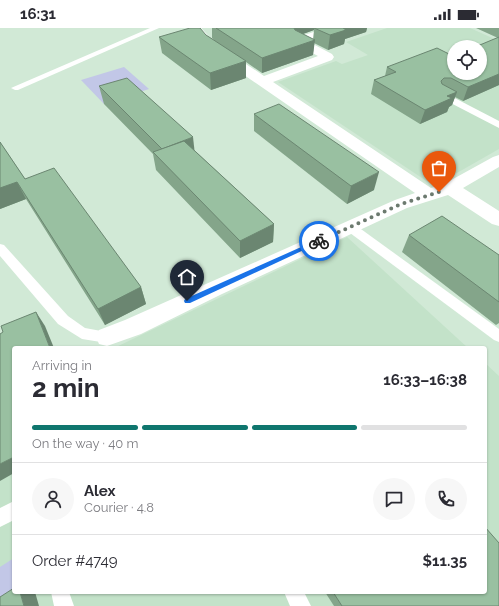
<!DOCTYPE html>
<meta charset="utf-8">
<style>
body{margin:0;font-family:Raleway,sans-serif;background:#f7f7f7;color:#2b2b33;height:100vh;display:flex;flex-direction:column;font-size:15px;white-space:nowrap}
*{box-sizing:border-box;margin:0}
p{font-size:13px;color:#7c7c81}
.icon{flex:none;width:22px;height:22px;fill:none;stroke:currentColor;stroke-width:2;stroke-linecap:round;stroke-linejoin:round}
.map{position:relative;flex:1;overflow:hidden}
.side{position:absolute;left:12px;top:318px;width:475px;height:248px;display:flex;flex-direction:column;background:#fff;border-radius:4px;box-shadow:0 1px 3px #0004}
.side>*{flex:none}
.controls{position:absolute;left:447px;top:12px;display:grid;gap:8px}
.controls a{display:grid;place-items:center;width:40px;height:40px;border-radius:50%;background:#fff;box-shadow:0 1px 3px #0004;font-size:20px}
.pin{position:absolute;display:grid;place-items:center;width:34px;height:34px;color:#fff;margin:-41px -17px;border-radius:50% 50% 50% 0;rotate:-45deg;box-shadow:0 0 4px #0007}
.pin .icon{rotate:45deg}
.courier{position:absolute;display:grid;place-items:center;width:40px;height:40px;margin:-20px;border:3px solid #1a73e8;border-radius:50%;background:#fff;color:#222;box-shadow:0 1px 5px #0007}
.head em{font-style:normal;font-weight:700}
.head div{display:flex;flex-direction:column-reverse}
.head{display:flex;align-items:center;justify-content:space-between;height:68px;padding:0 20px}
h1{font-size:26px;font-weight:700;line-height:30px}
.bar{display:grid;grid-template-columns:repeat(4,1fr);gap:6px 4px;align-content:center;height:48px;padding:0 20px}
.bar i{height:5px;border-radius:3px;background:#e1e1e2}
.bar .selected{background:#0f766e}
.bar p{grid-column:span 4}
.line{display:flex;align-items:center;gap:10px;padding:0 20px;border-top:1px solid #e1e1e2}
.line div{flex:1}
.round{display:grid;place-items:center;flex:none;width:42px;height:42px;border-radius:21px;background:#f7f7f7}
.status{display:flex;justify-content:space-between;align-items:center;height:28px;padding:0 20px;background:#fff;direction:ltr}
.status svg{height:11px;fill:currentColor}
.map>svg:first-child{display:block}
</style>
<div class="status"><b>16:31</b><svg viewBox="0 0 49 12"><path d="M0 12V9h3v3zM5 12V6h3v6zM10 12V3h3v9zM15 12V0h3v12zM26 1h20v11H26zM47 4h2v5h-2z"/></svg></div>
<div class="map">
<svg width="499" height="578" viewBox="0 0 499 578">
<rect width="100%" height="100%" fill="#d1e9d6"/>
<g fill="#c3e2c9" fill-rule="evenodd">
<path d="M387,0H470L499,13V121L434,158L278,54L336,33L342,36L368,27L346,14ZM454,19H480V45H454Z"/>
<path d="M347,209L468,320H114Z"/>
<path d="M14,320V564H485V335L499,348V578H0V324Z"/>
</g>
<g fill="#c2c7e7">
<path d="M124,39L149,61L104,76L81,52Z"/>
<path d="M14,530V562L0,571V539Z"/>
</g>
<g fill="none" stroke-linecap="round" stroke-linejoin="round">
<g fill="#fff" fill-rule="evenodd">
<path d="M150,0H159L18,62H15L11,60Z"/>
<path d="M439,65H445L499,93V100L439,69L438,67Z"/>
<path d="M350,195L354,196L499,301V314L494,312L346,202L344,199L346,196Z"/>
<path d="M0,216L4,217L68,288L85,300L112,305L114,309L112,313L107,315L82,311L58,296L0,228Z"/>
<path d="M14,473V492L0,499V480Z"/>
<path d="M51,564H69L74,578H54Z"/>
<path d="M284,564H304L311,578H290Z"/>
</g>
<path fill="#fff" fill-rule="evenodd" d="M189,0H201L216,16L264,48L318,28L295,16L293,13L295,10L326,0H343L341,2L309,14L332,26L334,29L332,32L273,54L431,160L444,156L493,129L499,127V139L463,160L499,183V198L492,196L448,167L407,180L222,266L141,306L107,318L99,316L96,309L99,302L125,292L395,172L415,165L208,22Z"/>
</g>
<g fill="#84a58a" fill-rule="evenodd">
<path d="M212,0H367L366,4L345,11L344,16L328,22L314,15L313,27L262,45L246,34V50L211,62L162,25L159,9L206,7L215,13L212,10ZM314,2L313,12L302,6Z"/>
<path d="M476,0H499V57L463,73L455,69L452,77L449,79L447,84L420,96L371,66L374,52L385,48L387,39L453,28L498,10Z"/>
<path d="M99,58L194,122L274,196L273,214L240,230L156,142L153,126L104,76Z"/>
<path d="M254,86L374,162L347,176L254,103Z"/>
<path d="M0,114L25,151L141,259L146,276L105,297L26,171L0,181Z"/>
<path d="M409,207L499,227V295L496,297L402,224Z"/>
<path d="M325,564H485L499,578H334Z"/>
</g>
<g fill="#6b8671">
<path d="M293,0H314V2L295,9Z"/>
<path d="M340,0H367L366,4L345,11L344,16L328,22L330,7Z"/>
<path d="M315,12L313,27L262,45V30Z"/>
<path d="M246,33V50L211,62L210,45Z"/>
<path d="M499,46V57L463,73L468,59Z"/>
<path d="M457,64L452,77L449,79L447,84L420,96L425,82L447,68Z"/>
<path d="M193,109L195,127L162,121Z"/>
<path d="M379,144L374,162L347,176L351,158Z"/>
<path d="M17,154L26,171L0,181V160Z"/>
<path d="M274,196L273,214L240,230V213Z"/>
<path d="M141,259L146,276L105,297L98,281Z"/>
<path d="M36,284L45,298L54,320H50Z"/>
<path d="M14,429V445L0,453V436Z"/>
<path d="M20,564H35L39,578H24Z"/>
</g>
<g fill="#99c0a1" stroke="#6b8671">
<path d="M190,0H200L206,7L246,33L210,45L159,9Z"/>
<path d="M216,0H294L295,2L315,12L262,30Z"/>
<path d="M314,0H343L346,2L330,7Z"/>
<path d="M499,9V46L468,59L451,50H444L441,53L442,56L457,64L447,68L452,70L425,82L374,52L396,44L387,39L437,20L453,28H454V45H480V19H475Z"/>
<path d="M127,50L193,109L162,121L99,58Z"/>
<path d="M279,76L379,144L351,158L254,86Z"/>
<path d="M184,113L274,196L240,213L153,124Z"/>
<path d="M0,114L25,151L54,140L141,259L98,281L17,154L0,160Z"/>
<path d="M442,188L499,227V274L409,207Z"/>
<path d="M36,284L50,320H14V429L0,436V306L3,304L1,298Z"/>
<path d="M485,499L499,515V578H342L333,564H485Z"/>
<path d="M14,560V564H20L24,578H0V569Z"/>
</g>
<path fill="#1a73e8" d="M319,211H321V214L190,275H185L184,273L185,271Z"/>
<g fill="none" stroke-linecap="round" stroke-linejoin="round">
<path stroke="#6c7a6f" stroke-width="4" stroke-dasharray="0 7.2" d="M319,213L401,176L439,164"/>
</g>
</svg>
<div class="controls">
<a><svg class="icon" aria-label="locate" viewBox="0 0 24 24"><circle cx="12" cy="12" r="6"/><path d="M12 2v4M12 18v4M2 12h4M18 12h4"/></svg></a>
</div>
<div class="pin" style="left:439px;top:164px;background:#ea580c"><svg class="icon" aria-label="bag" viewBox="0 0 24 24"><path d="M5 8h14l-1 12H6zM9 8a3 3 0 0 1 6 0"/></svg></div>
<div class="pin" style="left:187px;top:273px;background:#1f2937"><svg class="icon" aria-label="home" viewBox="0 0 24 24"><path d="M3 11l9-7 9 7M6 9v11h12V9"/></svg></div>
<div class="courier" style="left:319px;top:213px"><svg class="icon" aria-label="bike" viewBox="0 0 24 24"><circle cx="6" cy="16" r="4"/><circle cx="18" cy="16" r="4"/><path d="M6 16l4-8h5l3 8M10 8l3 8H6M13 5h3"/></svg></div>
<section class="side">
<div class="head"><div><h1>2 min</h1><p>Arriving in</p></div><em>16:33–16:38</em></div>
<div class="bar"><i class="selected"></i><i class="selected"></i><i class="selected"></i><i></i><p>On the way · 40 m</p></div>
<div class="line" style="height:72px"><a class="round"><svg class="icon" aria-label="person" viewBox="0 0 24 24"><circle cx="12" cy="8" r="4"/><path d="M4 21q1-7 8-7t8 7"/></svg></a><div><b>Alex</b><p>Courier · 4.8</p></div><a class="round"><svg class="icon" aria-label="chat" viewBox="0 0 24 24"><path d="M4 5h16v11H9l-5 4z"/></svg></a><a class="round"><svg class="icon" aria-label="phone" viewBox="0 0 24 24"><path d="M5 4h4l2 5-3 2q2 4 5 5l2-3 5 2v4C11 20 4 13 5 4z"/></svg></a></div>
<div class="line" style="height:52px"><div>Order #4749</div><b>$11.35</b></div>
</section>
</div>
